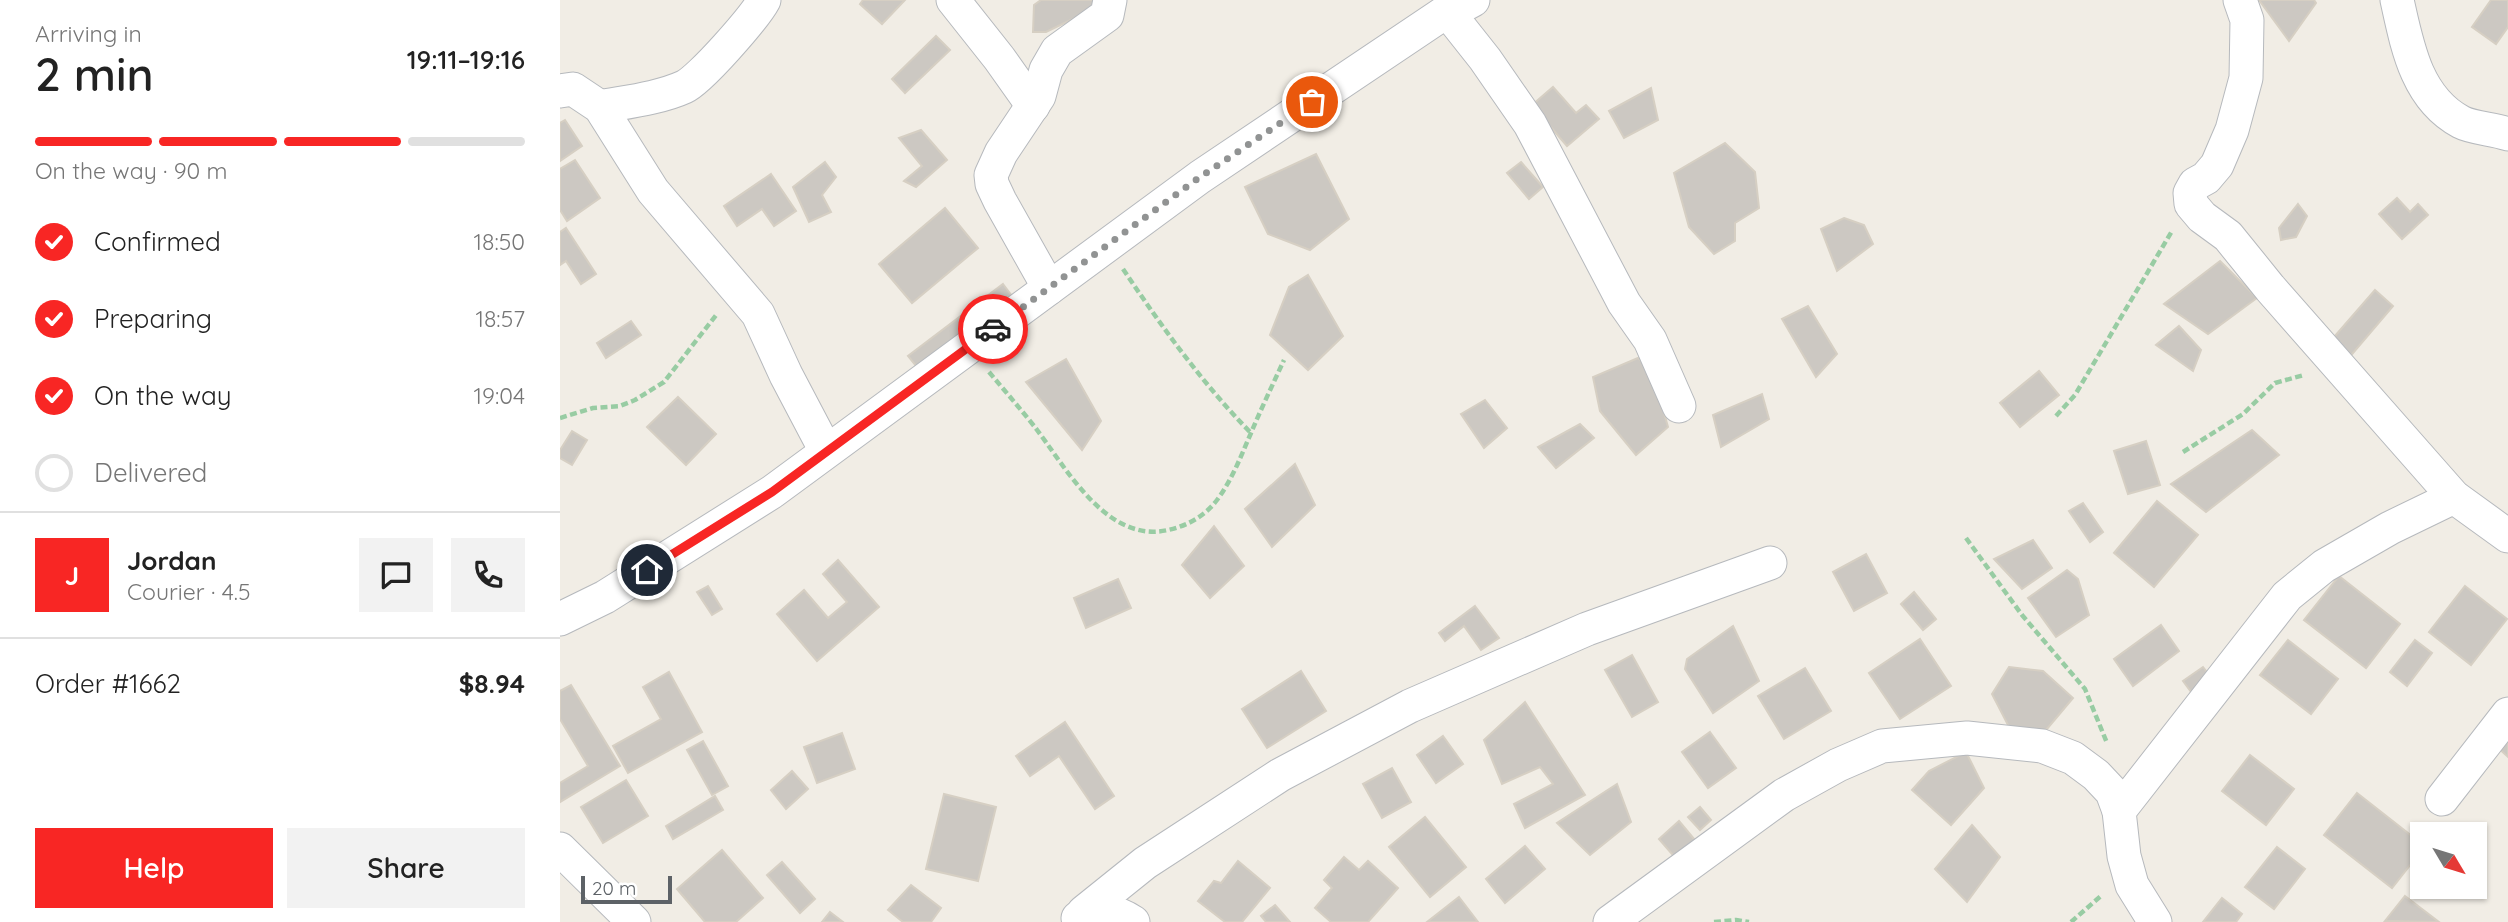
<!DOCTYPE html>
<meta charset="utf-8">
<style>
body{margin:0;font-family:Quicksand,sans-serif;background:#f2f2f2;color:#222;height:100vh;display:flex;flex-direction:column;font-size:26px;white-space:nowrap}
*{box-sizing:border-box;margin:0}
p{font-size:23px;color:#767676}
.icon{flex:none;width:38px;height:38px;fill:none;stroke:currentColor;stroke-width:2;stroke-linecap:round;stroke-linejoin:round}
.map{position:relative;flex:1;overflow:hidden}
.side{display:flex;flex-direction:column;background:#fff;width:560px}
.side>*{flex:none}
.needle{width:46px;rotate:128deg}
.controls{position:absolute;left:1850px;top:822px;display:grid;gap:14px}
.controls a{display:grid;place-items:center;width:77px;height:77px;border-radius:0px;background:#fff;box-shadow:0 2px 5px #0004;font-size:35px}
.scale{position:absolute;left:21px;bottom:18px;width:91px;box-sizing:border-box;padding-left:7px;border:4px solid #5d6267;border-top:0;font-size:19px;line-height:24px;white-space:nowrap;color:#5d6267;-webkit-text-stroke:5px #fff;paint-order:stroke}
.pin{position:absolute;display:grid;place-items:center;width:60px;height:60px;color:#fff;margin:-30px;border:4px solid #fff;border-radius:50%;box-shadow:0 2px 7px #0007}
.courier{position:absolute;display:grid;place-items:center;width:70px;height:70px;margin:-35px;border:5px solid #f82624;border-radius:50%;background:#fff;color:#222;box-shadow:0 2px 9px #0007}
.overview em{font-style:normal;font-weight:600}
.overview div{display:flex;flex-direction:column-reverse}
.overview{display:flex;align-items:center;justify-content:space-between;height:119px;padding:0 35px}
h1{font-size:46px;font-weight:600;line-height:52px}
.bar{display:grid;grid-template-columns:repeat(4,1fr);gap:10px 7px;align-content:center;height:84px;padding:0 35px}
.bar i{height:9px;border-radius:5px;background:#e0e0e0}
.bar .active{background:#f82624}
.bar p{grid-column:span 4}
.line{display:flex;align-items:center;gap:18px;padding:0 35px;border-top:2px solid #e0e0e0}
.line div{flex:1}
.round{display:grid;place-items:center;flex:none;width:74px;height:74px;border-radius:0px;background:#f2f2f2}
ol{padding:0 35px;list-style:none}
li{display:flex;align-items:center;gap:21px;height:77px}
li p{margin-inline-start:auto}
li .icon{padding:7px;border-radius:50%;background:#f82624;color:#fff;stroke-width:4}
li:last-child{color:#767676}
li i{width:38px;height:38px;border:4px solid #e0e0e0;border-radius:50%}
.cta{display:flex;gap:14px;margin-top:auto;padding:14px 35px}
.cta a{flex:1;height:80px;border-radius:0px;background:#f82624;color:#fff;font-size:28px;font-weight:600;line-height:80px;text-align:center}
.cta a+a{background:#f2f2f2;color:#222}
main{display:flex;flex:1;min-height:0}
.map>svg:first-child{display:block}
</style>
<main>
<section class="side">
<div class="overview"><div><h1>2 min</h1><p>Arriving in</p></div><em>19:11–19:16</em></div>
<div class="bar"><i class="active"></i><i class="active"></i><i class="active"></i><i></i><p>On the way · 90 m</p></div>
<ol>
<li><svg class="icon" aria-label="check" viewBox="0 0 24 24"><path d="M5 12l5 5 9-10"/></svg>Confirmed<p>18:50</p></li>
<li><svg class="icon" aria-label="check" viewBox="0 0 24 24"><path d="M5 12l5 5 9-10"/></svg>Preparing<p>18:57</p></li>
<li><svg class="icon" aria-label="check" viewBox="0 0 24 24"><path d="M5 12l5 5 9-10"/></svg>On the way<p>19:04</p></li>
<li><i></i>Delivered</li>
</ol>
<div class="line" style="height:126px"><b class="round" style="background:#f82624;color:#fff">J</b><div><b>Jordan</b><p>Courier · 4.5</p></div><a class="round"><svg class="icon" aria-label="chat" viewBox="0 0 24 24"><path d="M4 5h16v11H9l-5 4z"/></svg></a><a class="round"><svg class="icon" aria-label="phone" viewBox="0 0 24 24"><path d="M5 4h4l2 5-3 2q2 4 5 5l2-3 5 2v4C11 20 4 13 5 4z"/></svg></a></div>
<div class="line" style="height:91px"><div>Order #1662</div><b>$8.94</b></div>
<div class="cta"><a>Help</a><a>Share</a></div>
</section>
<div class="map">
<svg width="1948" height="922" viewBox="0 0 1948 922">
<rect width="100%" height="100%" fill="#f1ede5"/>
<g fill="#ccc8c2" stroke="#d6cfc3" stroke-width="2">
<path d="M303,0H345L322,24L300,4Z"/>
<path d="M481,0H545L546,3L486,32H473L474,5Z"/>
<path d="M1699,0H1754L1756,3L1729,41Z"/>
<path d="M1931,0H1948V27L1936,44L1912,27Z"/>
<path d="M376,36L390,50L345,93L332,79Z"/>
<path d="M993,87L1016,113L1026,105L1039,119L1007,146L972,105Z"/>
<path d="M1091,88L1098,120L1064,138L1049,111Z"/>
<path d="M5,120L22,146L0,161V123Z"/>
<path d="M361,130L387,160L356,187L344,181L362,166L339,138Z"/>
<path d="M1165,143L1195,172L1199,208L1175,223V241L1154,254L1129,227L1114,173Z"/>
<path d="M756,154L789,219L750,250L708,234L685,187Z"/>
<path d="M15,160L40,198L7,221L0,210V169Z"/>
<path d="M265,162L276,177L262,195L271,212L249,222L233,187Z"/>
<path d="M961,162L983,187L969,199L947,173Z"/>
<path d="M211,174L236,211L214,226L202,209L177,226L164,206Z"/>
<path d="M1837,198L1850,212L1858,204L1868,215L1842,239L1819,214Z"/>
<path d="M1738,204L1747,216L1736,237L1721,240L1719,228Z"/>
<path d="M385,208L418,248L352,303L319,264Z"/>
<path d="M1284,218L1304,225L1313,244L1277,271L1261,229Z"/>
<path d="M6,228L36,274L21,284L6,261L0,265V232Z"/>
<path d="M1660,261L1697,298L1648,334L1604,304Z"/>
<path d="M748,275L783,336L748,370L710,335L729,287Z"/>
<path d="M443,284L455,300L361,372L348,356Z"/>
<path d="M1815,290L1833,306L1787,360L1768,344Z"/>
<path d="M1248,306L1277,354L1256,377L1222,319Z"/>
<path d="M71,321L81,335L46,358L37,343Z"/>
<path d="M1619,326L1641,350L1633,371L1596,345Z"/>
<path d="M1078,358L1088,367L1097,388L1108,427L1076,455L1040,411L1033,377Z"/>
<path d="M506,359L541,421L522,450L466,382Z"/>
<path d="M1479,371L1499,395L1460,427L1440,403Z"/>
<path d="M1202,394L1209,419L1161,447L1153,415Z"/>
<path d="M118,397L156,434L126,465L87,427Z"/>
<path d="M925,400L947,428L924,448L901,414Z"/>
<path d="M1020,424L1034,438L996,468L978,447Z"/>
<path d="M1692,430L1719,455L1646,512L1611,484Z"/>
<path d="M12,431L27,440L12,465L0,458V450Z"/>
<path d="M1586,441L1600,485L1568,494L1554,451Z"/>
<path d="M735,464L755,505L712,547L685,509Z"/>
<path d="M1597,501L1638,535L1594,587L1554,553Z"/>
<path d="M1523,503L1543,532L1530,542L1509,511Z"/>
<path d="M654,526L684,566L650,598L622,565Z"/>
<path d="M1473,540L1492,568L1462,589L1434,559Z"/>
<path d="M1306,554L1327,593L1294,611L1273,572Z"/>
<path d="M278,560L319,607L257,661L217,614L244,590L268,618L287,602L263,574Z"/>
<path d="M1507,570L1518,579L1529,615L1496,637L1468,598Z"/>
<path d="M1779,576L1840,624L1806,668L1744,620Z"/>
<path d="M558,579L571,608L526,628L514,598Z"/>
<path d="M148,586L162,609L152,615L137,592Z"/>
<path d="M1905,586L1947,619L1911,665L1869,632Z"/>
<path d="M1354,592L1376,619L1363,630L1341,604Z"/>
<path d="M915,606L939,638L921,650L904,626L885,641L879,633Z"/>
<path d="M1601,625L1619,651L1573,686L1554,659Z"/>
<path d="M1173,626L1199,681L1153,713L1125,669L1127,659Z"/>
<path d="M1360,639L1391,686L1340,719L1309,673Z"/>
<path d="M1728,640L1778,679L1751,714L1700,675Z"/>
<path d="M1855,640L1872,653L1847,686L1830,672Z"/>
<path d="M1072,655L1098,702L1072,717L1045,670Z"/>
<path d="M1449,667L1483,671L1513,698L1481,736L1449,727L1432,694Z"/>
<path d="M1643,667L1651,677L1637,700L1623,681Z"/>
<path d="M1245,668L1271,711L1224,739L1198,696Z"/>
<path d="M741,671L766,711L707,748L682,709Z"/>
<path d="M109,672L142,732L68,773L53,746L101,719L83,687Z"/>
<path d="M11,685L60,766L0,802V783L28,766L0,719V691Z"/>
<path d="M965,702L1025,795L965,828L954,804L993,784L980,767L942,784L924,740Z"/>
<path d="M505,722L554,796L535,809L499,756L470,776L456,756Z"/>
<path d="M1150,732L1176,768L1148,788L1122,752Z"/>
<path d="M282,733L295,769L257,783L244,747Z"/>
<path d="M1948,733V757L1936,746Z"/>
<path d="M883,736L903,764L876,783L857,755Z"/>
<path d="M143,741L168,786L152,795L127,750Z"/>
<path d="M1406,752L1424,788L1391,825L1352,790L1369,771Z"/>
<path d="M1690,755L1734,789L1706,825L1662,791Z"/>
<path d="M832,768L851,802L822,818L803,784Z"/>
<path d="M232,771L248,789L226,809L211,790Z"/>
<path d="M66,780L88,816L43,843L21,807Z"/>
<path d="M1057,784L1071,822L1030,855L997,823Z"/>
<path d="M1797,793L1862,844V850L1832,888L1764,835Z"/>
<path d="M384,794L436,807L418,881L366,869Z"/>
<path d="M155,796L163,810L113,839L106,826Z"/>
<path d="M1140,807L1151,820L1140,830L1128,817Z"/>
<path d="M865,817L906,867L870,897L829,847Z"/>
<path d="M1119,821L1139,845L1119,862L1099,839Z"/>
<path d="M1412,825L1440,857L1407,902L1375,869Z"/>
<path d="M965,846L985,869L945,903L926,879Z"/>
<path d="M1717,847L1745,869L1714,909L1685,887Z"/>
<path d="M162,850L203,898L176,922H145L117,889Z"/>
<path d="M784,857L799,870L808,861L838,888L808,922H771L755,908L772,888L764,880Z"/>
<path d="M678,861L710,888L682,922H665L638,901L654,881L661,883Z"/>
<path d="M222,862L255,899L240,913L207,875Z"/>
<path d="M351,885L381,908L371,922H343L328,910Z"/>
<path d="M1845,896L1879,922L1825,921Z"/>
<path d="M899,897L918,922H867Z"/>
<path d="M1662,898L1682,914L1676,922H1643Z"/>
<path d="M715,905L730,922H706L701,916Z"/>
<path d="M270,912L283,922H262Z"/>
</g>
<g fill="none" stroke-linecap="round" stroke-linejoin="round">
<g stroke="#b6b9bd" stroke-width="35">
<g id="street">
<path d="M393,0L439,58L473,106"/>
<path d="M1680,0L1687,20L1686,78L1672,130L1657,165L1646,178L1635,184L1630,193L1631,204L1642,217L1668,236L1710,288L1894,497L1948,536"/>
<path d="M1837,0C1847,45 1856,98 1901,122C1912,128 1934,129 1948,134"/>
<path d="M887,11L925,59L970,124L1064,303L1090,340L1119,406"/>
<path d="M0,91L13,89L40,107L93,191L198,314L226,375L266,451"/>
<path d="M40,107C66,102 100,98 124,87C140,80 195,17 204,0"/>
<path d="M489,288L440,201L432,184L431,175L441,153L479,96L486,70L497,51L547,15L550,0"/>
<path d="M0,619L45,597L212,492L640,177L887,11L889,13L913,0"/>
<path d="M1882,799L1948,714"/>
<path d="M0,849L74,922"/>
<path d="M524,912L585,863L720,775L850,706L1027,629L1210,563"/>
<path d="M518,918C532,905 558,912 573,922"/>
<path d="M1050,922L1224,795L1278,765L1322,746L1407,738L1482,746L1513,758L1536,775L1552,792L1559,811"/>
<path d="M1595,922L1572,885L1564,856L1559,811L1727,596L1764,566L1830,528L1894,497"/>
</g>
</g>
<g stroke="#98cca3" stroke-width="4.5" stroke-dasharray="7 3.5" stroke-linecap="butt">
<path d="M563,269C602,327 642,383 691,433"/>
<path d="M429,372C444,390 459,407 474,426C506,467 546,544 608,530C627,526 645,516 657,500C672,480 681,456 691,433C701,409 713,384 724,360"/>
<path d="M1496,416L1515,395L1612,231"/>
<path d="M0,418L33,408L60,406L75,400L104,382L157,314"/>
<path d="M1623,452L1683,414L1715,383L1744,375"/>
<path d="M1406,538L1462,615L1525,689L1547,743"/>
<path d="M1154,922L1176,920L1189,922"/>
<path d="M1511,922L1542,895"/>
</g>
<use href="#street" stroke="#fff" stroke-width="33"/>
</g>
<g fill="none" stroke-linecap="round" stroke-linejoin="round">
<path stroke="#919393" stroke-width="7" stroke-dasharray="0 12.6" d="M433,329L640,177L752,102"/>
<path stroke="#f82624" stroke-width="9" d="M87,570L212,492L433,329"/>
</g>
</svg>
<div class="controls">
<a><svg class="needle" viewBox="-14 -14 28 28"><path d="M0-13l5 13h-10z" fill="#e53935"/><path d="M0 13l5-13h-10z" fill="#767676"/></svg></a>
</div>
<div class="scale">20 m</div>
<div class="pin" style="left:752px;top:102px;background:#ea580c"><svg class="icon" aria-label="bag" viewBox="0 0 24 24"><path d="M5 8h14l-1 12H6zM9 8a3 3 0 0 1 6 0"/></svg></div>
<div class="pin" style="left:87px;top:570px;background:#1f2937"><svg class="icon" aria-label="home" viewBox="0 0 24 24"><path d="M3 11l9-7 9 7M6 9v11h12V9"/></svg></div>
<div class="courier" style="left:433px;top:329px"><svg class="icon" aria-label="car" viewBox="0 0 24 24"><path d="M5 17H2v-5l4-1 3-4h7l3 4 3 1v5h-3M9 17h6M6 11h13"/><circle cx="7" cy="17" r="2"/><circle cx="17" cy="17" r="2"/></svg></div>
</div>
</main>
